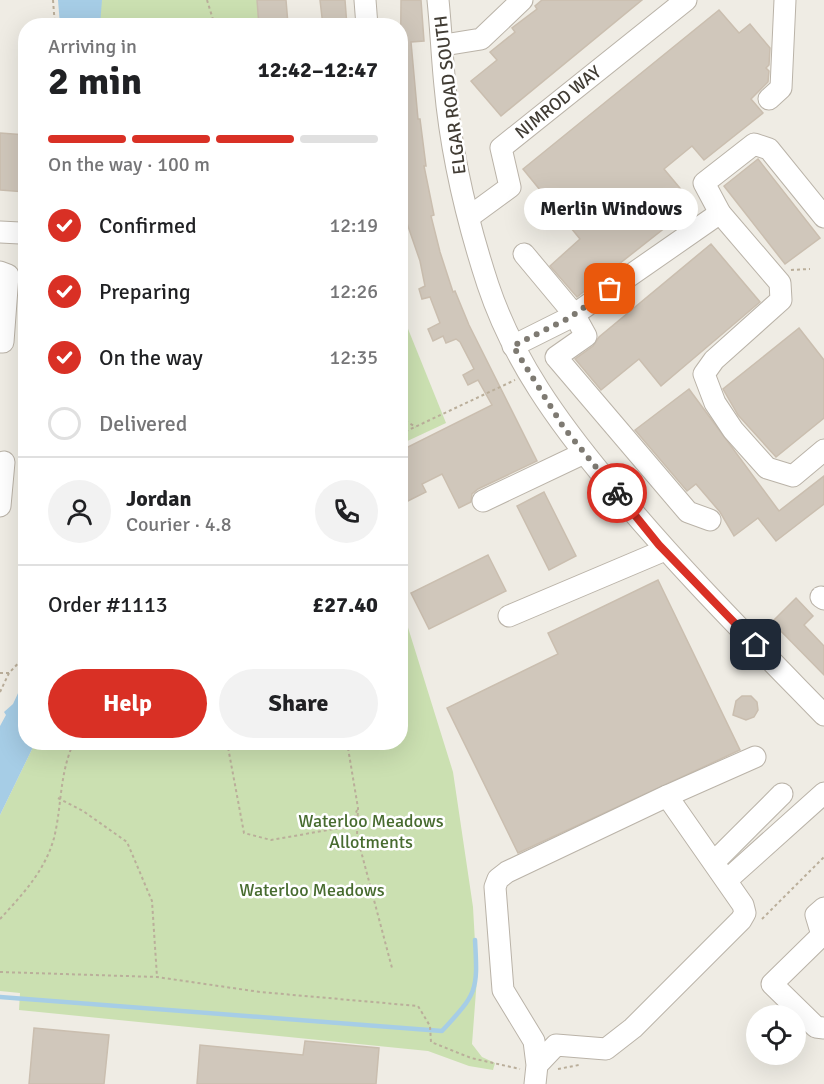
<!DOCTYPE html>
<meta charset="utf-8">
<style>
body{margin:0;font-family:Signika,sans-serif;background:#f2f2f2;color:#202124;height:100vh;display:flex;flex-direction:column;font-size:22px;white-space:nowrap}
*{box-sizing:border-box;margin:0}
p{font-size:20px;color:#757577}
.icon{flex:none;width:33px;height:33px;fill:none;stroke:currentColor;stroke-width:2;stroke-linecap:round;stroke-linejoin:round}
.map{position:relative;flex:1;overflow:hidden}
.drawer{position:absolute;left:18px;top:18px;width:390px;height:732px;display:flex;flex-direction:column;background:#fff;border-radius:24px;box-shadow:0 6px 24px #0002}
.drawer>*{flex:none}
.tools{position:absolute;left:746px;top:1005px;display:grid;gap:12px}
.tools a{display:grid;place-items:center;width:60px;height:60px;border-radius:50%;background:#fff;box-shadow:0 6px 24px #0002;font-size:30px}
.pin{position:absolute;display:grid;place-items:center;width:51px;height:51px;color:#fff;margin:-26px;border-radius:12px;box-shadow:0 3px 9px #0006}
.courier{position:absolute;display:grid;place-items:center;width:60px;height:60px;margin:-30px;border:4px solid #d93025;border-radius:50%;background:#fff;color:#222;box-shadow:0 2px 8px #0007}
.bubble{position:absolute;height:42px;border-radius:21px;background:#fff;box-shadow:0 6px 24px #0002;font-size:20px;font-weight:700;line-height:42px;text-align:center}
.summary em{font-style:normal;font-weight:700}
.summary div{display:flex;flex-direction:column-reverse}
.summary{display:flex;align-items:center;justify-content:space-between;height:102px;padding:0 30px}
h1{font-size:39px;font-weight:700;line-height:45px}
.bar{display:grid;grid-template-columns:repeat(4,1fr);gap:9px 6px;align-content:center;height:72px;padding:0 30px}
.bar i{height:8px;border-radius:4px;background:#e0e0e0}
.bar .on{background:#d93025}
.bar p{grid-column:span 4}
.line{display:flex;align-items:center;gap:15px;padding:0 30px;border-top:2px solid #e0e0e0}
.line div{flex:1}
.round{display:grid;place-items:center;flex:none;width:63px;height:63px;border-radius:32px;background:#f2f2f2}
ol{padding:0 30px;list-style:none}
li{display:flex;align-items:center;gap:18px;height:66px}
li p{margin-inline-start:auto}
li .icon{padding:6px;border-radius:50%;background:#d93025;color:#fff;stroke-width:4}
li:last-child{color:#757577}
li i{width:33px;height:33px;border:3px solid #e0e0e0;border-radius:50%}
.button{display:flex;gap:12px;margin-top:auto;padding:12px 30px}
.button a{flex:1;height:69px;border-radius:36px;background:#d93025;color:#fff;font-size:24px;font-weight:700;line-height:69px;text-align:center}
.button a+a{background:#f2f2f2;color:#202124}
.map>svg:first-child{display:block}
</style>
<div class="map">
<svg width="824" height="1084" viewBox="0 0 824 1084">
<rect width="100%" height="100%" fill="#efece4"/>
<g fill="#cbe0b1">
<path d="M100,0H257L259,25L98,26Z"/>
<path d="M400,309L446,423L401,444H400Z"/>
<path d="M401,605L453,772L473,907L477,978L472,1044L482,1057L495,1063L493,1070L469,1066L428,1051L19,1010L20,993L0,991V815L35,743L400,742Z"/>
</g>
<g fill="#a6cde6">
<path d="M58,0H102L100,25H60Z"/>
<path d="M25,678L26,742L35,743L0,815V726L6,715L4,712L13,704Z"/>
</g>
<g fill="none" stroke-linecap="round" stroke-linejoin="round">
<path stroke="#a6cde6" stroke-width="4.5" d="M0,997L442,1031C477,993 478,992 475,940"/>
</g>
<g fill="#d0c7bb" stroke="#cabeaf" stroke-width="1.5">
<path d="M257,0H286L288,24L259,26Z"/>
<path d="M320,0H345L347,26H323Z"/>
<path d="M401,0H421L424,41L411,42L418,119H420L426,166H424L434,215L431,216L440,252L453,292L455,291L469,325L537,461L478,489L472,494L471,502L459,508L442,474L422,484L426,492L406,502L400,491V451L492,405L478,380L468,385L463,375L474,369L460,342L456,339L446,343L443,336L433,341L428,329L440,323L430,297L422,299L419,289L425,286L420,261L400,203V132L405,131L400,110Z"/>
<path d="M542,0H642L501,116L471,81L497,60L490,52L515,32L512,28L537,9L535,6Z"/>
<path d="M719,10L739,33L750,24L770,48L769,65L766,68L769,71L768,82L751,99L763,113L704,160L692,146L664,169L694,205L577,297L550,266L580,239L523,169Z"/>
<path d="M0,133L26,135V192L0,190Z"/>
<path d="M758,159L820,238L785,264L724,186Z"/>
<path d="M711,244L760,302L661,386L639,359L601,390L575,359L593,346L599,337Z"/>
<path d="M799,328L824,360V418L776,457L738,415L723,389Z"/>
<path d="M689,389L779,511L824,476V504L776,541L758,518L734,536L720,512L696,484L687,491L635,430Z"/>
<path d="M544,492L576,556L549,570L517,506Z"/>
<path d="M488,555L506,591L429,629L411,593Z"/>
<path d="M658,580L740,750L518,853L447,708L558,654L548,633Z"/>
<path d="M796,598L813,616L804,625L824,646V675L772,622Z"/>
<path d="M742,696H751L757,702L758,710L754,717L746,720L733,715L736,701Z"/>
<path d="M34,1028L109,1035L104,1084H29Z"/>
<path d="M305,1041L379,1048L376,1084H197L200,1045L303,1055Z"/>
</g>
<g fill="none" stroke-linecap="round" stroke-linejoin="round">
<g stroke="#bab3a8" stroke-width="23">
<g id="minor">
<path d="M365,0L367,26"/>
<path d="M438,0C441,29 442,57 445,86C451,153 467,221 488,285C513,360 558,422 608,482C675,564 750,639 824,715"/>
<path d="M444,45L481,39L522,0"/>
<path d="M769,99L781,88L785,0"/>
<path d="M469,217L510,187L501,148L686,0"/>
<path d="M824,217L769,149L754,144L704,183L720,213L780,283L781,300L714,360L704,374L715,403L733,430L767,468L793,476L824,450"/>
<path d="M0,232L20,233"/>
<path d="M524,254L574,314L586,336L556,357L688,512L710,520"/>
<path d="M0,272L8,275L3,342H0"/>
<path d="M513,346L569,318L720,213"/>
<path d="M483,501L584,453"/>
<path d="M0,506L4,462"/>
<path d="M821,597L824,599"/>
<path d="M509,616L665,550"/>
<path d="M667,796L755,757"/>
<path d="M714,862L782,794"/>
<path d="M727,880L824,793"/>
<path d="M824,908L816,915L822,935L772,984L816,1027L824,1028"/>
<path d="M535,1084L537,1065L534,1041L503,990L495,887L498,879L507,872L667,796L743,905L745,913L741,920L633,1028L606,1049L556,1045L537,1065"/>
</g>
</g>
<g stroke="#baae9a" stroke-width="2" stroke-dasharray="3 3" stroke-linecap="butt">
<path d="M53,0L55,26"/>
<path d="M207,0L215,26"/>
<path d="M791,270L810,269"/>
<path d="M400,418L416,427"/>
<path d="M400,434L515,380"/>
<path d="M0,673H9"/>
<path d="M0,692L9,673L26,655"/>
<path d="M227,742L244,833L271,840L351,826L357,810"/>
<path d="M347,742L358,808L357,836L392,968"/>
<path d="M58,798L83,811L127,842L152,901L157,977"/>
<path d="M0,919C22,895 45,871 54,838C62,806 59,774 74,742"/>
<path d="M762,919L824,857"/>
<path d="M0,972L157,977L260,992L418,1006L430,1026L431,1042L471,1058L520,1069"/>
<path d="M558,1069L579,1065"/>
</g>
<use href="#minor" stroke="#fff" stroke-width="21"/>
</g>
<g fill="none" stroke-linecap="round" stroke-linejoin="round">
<path stroke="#7e7a72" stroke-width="6" stroke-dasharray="0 10.8" d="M610,289L569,318L513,346L564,428L617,493"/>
<path stroke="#d93025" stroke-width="8" d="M617,493L659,545L756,645"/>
</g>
<g text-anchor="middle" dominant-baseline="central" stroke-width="5" stroke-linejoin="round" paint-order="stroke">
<g font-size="18" fill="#413c34" stroke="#fff">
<text transform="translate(450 95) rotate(-97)">ELGAR ROAD SOUTH</text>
<text transform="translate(558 102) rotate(-39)">NIMROD WAY</text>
</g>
<g font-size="18" fill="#476b2f" stroke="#fff">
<text x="371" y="821">Waterloo Meadows<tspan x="371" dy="21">Allotments</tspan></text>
<text x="312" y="890">Waterloo Meadows</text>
</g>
</g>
</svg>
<div class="tools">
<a><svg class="icon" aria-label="locate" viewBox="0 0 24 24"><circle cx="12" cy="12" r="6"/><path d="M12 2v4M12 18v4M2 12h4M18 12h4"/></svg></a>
</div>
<div class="pin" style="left:610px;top:289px;background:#ea580c"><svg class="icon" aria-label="bag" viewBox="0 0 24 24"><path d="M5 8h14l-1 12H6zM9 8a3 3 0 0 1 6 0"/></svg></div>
<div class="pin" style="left:756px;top:645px;background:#1f2937"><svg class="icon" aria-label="home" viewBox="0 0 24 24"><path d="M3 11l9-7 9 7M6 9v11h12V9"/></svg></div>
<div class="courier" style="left:617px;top:493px"><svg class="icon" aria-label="bike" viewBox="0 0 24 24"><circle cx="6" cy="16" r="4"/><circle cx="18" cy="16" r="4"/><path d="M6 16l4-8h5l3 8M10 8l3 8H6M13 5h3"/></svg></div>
<div class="bubble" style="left:524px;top:188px;width:174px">Merlin Windows</div>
<section class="drawer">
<div class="summary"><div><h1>2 min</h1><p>Arriving in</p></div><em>12:42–12:47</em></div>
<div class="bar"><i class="on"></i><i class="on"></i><i class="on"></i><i></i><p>On the way · 100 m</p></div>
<ol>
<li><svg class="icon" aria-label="check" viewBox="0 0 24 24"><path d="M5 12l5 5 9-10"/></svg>Confirmed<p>12:19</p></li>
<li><svg class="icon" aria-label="check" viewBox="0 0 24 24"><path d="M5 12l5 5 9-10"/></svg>Preparing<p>12:26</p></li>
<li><svg class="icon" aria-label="check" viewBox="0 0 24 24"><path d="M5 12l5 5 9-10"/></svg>On the way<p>12:35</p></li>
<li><i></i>Delivered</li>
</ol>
<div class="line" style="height:108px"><a class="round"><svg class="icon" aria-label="person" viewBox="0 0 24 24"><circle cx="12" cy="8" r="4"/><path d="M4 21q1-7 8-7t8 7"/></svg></a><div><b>Jordan</b><p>Courier · 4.8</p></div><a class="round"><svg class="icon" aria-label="phone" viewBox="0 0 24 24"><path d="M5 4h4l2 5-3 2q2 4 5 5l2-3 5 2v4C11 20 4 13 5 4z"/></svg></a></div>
<div class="line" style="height:78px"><div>Order #1113</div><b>£27.40</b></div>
<div class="button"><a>Help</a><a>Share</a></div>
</section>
</div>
